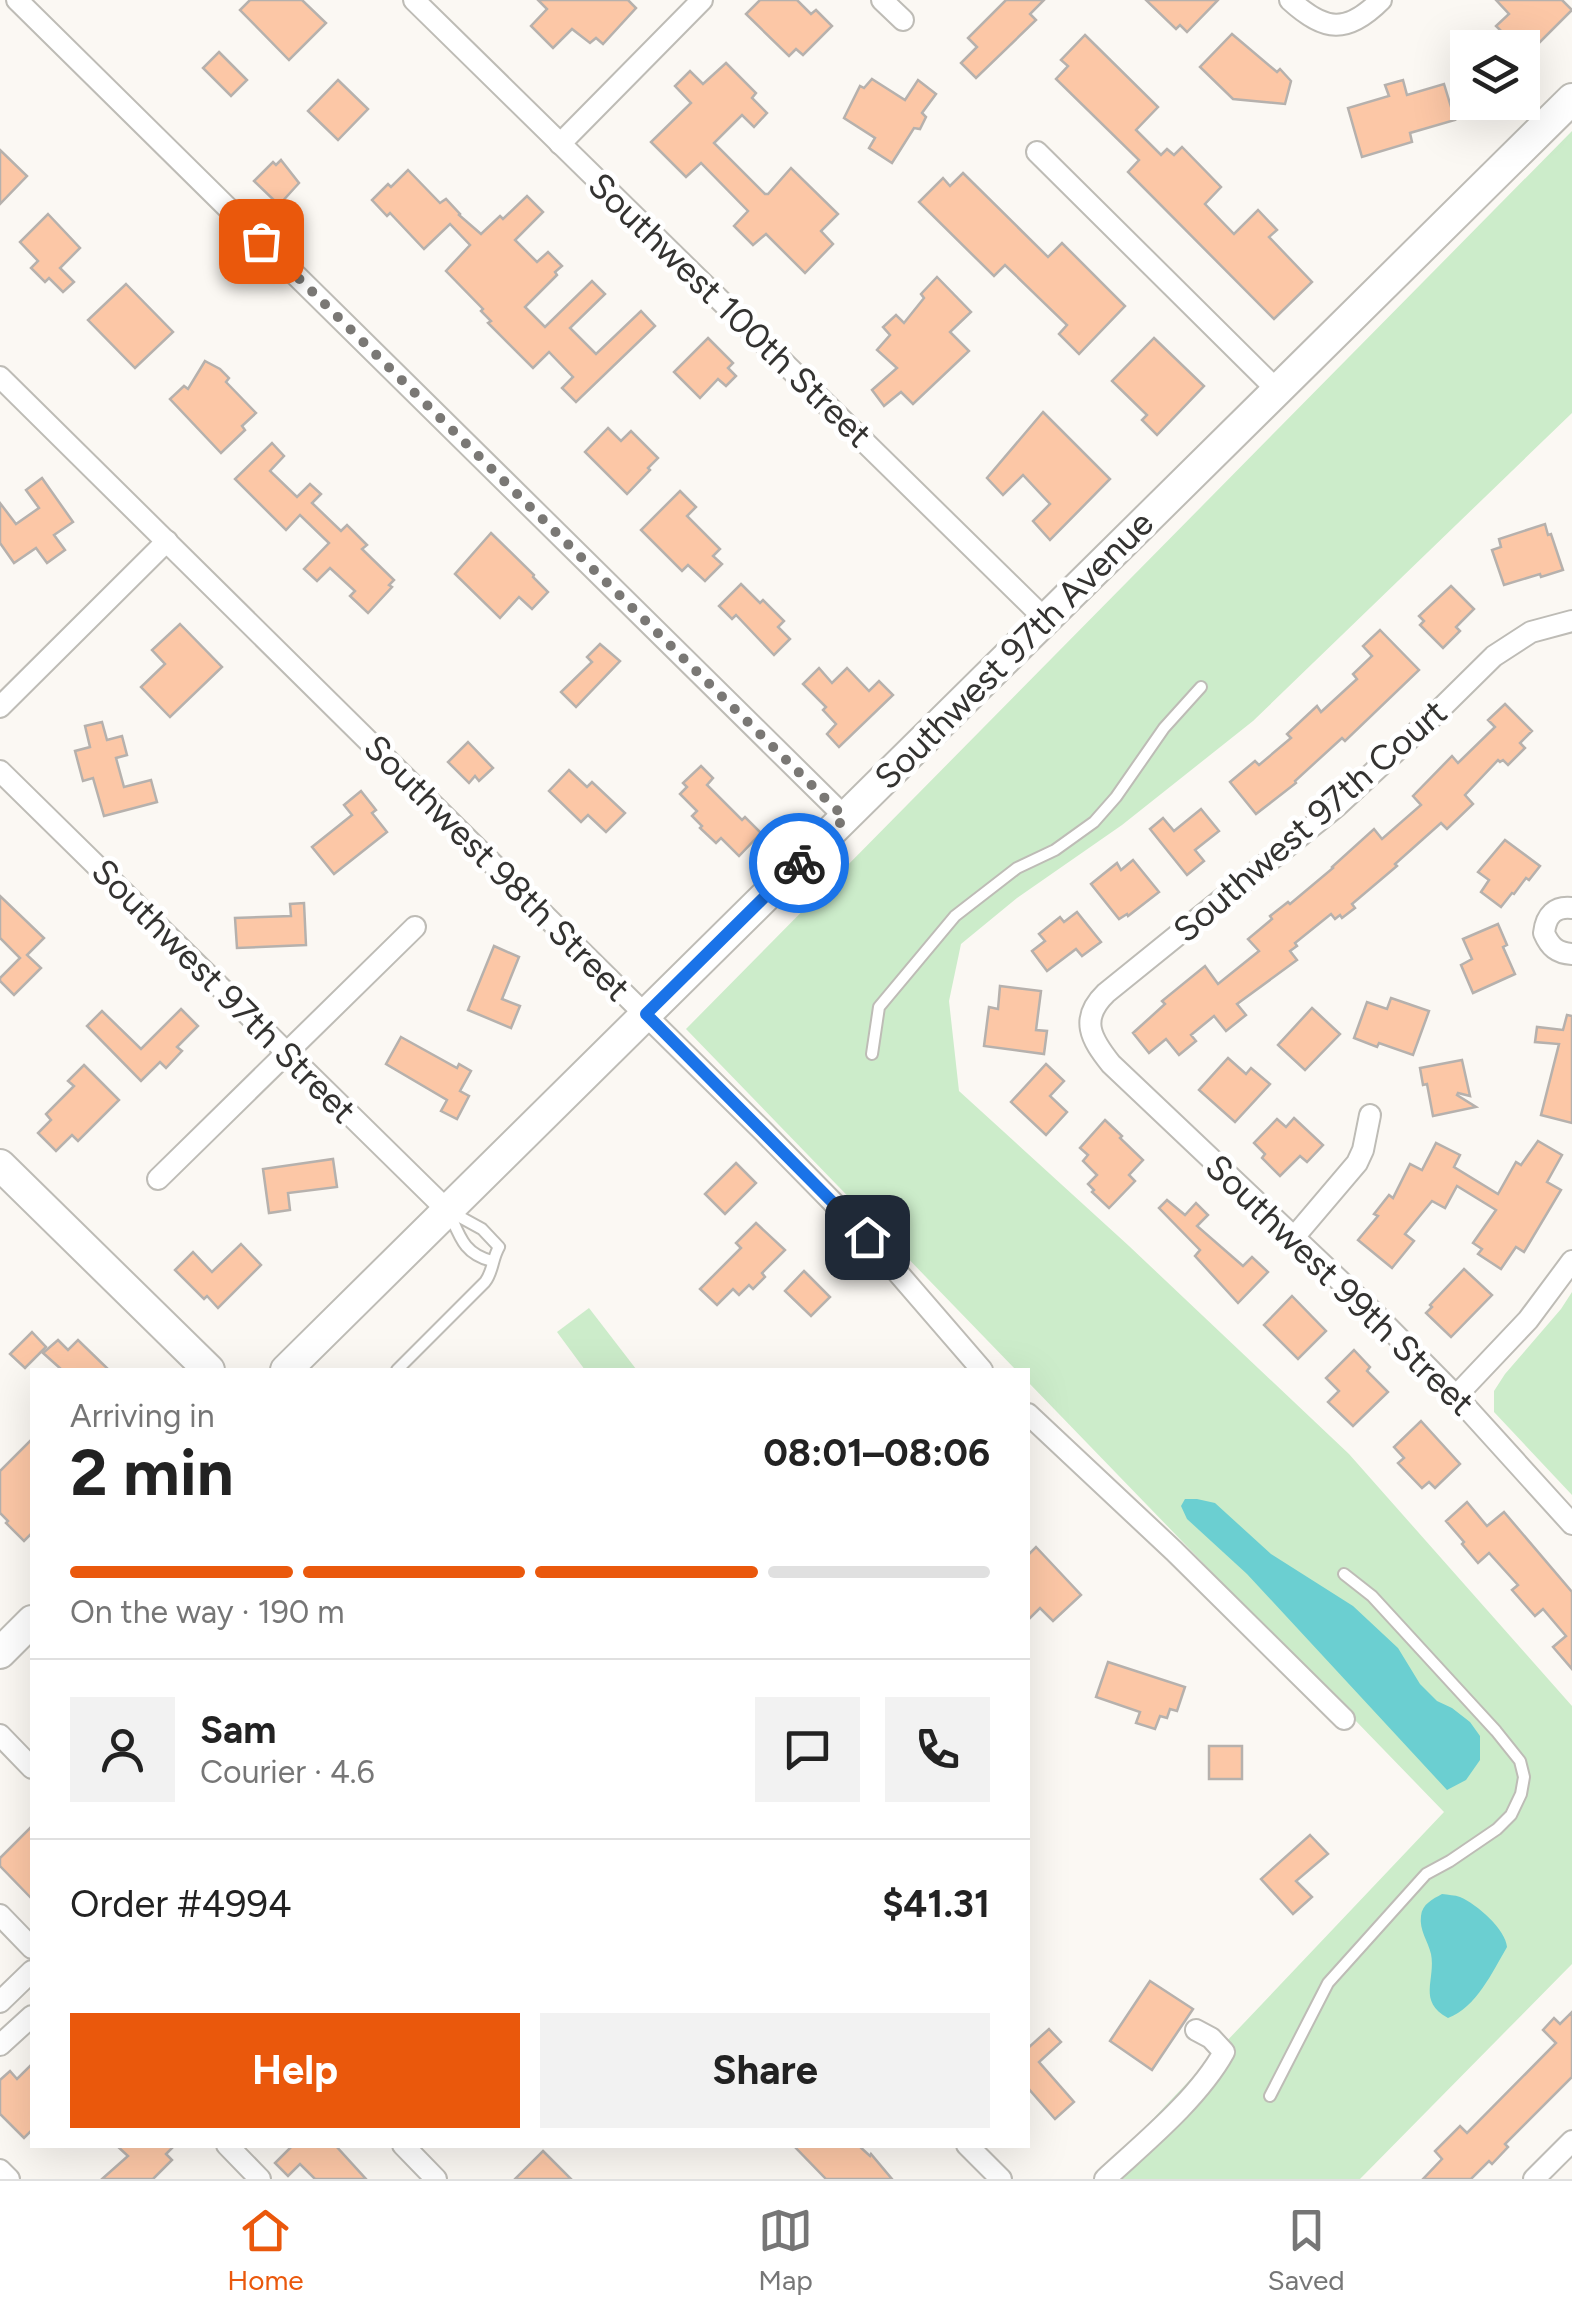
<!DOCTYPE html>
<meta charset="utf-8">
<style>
body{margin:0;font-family:Figtree,sans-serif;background:#f2f2f2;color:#222;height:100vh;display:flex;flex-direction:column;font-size:38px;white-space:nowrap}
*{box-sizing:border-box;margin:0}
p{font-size:32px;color:#767676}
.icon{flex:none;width:55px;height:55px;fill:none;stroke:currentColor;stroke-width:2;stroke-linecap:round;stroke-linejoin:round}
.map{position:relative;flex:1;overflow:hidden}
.drawer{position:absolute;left:30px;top:1368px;width:1000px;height:780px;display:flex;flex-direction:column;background:#fff;border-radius:0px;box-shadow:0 10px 40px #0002}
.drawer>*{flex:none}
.tools{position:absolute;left:1450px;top:30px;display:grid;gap:20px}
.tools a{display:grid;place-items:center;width:90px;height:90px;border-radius:0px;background:#fff;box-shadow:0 10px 40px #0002;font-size:50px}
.pin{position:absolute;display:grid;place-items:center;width:85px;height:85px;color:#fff;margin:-42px;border-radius:20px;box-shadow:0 5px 15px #0006}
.courier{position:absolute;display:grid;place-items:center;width:100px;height:100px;margin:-50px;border:8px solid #1a73e8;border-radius:50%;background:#fff;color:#222;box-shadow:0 2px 12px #0007}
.overview em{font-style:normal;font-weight:700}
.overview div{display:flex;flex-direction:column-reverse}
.overview{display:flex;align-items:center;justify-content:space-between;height:170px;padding:0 40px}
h1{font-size:65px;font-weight:700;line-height:75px}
.bar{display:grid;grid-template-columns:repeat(4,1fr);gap:15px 10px;align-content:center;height:120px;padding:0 40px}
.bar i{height:12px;border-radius:8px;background:#e0e0e0}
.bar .selected{background:#ea580c}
.bar p{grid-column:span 4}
.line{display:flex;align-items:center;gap:25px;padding:0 40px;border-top:2px solid #e0e0e0}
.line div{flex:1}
.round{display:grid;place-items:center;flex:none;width:105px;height:105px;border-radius:0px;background:#f2f2f2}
.action{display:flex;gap:20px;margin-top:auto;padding:20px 40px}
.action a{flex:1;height:115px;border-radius:0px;background:#ea580c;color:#fff;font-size:40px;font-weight:700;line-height:115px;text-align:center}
.action a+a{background:#f2f2f2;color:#222}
.tabs{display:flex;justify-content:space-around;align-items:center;height:140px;border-top:2px solid #e0e0e0;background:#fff;font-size:28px;color:#767676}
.tabs a{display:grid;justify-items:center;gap:5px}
.tabs .selected{color:#ea580c}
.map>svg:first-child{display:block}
</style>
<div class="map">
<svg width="1572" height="2179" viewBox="0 0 1572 2179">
<rect width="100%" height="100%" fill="#fbf8f3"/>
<g fill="#ccecca">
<path d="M1572,131V413L1253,721L1122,825L1017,898L961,944L949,1001L959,1091L1129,1246L1349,1454L1572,1706V1964L1360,2179H1096L1444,1812L1028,1382V1370H1016L686,1029Z"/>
<path d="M1572,1292V1495L1494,1412V1391L1505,1374L1561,1309Z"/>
<path d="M589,1308L636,1369L634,1370H585L557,1332Z"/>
</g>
<g fill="#6bcfd1">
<path d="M1185,1499H1197L1215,1503L1271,1554L1353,1606L1398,1648L1420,1684L1437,1701L1452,1708L1470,1722L1480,1736V1760L1466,1780L1447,1790L1247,1574L1187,1519L1181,1506Z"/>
<path d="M1442,1894C1448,1895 1455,1895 1460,1897C1477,1904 1506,1930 1507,1947C1493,1971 1476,2008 1448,2018C1417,2001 1436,1980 1431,1954C1428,1941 1419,1930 1421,1916C1422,1904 1433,1899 1442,1894Z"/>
</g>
<g fill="#fcc7a6" stroke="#b6b1ad" stroke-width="2.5">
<path d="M250,0H302L326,23L289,60L240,10Z"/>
<path d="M538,0H628L636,8L603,44L596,38L590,43L572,29L553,48L531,26L547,9Z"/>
<path d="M760,0H797L811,14L816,10L832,26L803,55L796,49L789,56L746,14Z"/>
<path d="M1006,0H1044L1030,14L1036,20L976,78L961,63L977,47L968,38Z"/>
<path d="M1146,0H1218L1187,32L1180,25L1176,29Z"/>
<path d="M1496,0H1562L1572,10L1533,49L1523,39L1516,46L1496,26L1509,14Z"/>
<path d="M1232,34L1277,72L1280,69L1291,81L1285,104L1233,99L1200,67Z"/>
<path d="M1085,35L1158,107L1136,130L1161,155L1167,149L1174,155L1182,147L1221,187L1205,204L1234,234L1258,210L1277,230L1269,237L1312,282L1274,319L1128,172L1139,160L1056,79L1068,66L1061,60Z"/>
<path d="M219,52L247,80L231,96L203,68Z"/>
<path d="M726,63L756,93L752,98L767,113L754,127L742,115L714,143L765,194H768L791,168L838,214L821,231L833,244L805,273L766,234L753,245L734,226L748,211L701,163L686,177L651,142L691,103L675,86L690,71L703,84Z"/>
<path d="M872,79L905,100L918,80L936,94L922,113L926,117L920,129L914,128L892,163L869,148L875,138L844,118L860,86L864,88Z"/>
<path d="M338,80L368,109L338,140L308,111Z"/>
<path d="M1403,80L1407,95L1444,84L1455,120L1410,133L1412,142L1362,157L1348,108L1389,96L1385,85Z"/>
<path d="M0,150L27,176L0,204Z"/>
<path d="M281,160L299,183L279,205L254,181L273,162L276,165Z"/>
<path d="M408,170L440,203L446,199L460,214L459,215L481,234L500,216L503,219L527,196L543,212L515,240L537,262L548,252L562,266L555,272L557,275L525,307L545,327L592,281L605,294L570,328L596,354L641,311L655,326L576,402L562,388L573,377L549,352L533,368L488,323L491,321L481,311L483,309L446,271L470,245L450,224L424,249L390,213L387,216L372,200L388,184L391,187Z"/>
<path d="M963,173L1048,257L1062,243L1125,306L1079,354L1059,334L1067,325L1005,265L994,276L919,202L943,178L950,186Z"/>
<path d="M48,214L80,248L60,268L74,282L63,292L49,278L45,282L31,268L38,261L20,242Z"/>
<path d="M937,277L971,312L950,332L969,351L913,404L901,392L884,406L872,390L897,368L877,350L890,335L883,327L896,315L904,323L924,298L921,294Z"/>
<path d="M126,284L173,332L135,368L88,320Z"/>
<path d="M708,338L733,363L728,368L736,376L726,386L718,379L700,398L674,372Z"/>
<path d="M1154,338L1204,386L1157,435L1142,420L1147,415L1112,381Z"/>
<path d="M205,361L220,369L229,378L226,382L256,413L242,426L245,430L221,453L170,399L184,386L188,389Z"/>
<path d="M1043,412L1110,479L1050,540L1033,521L1050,504L1023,475L1003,495L987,478Z"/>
<path d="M608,428L621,441L631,431L658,458L648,468L650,470L627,494L585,452Z"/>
<path d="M272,443L284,456L270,471L297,497L310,484L321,494L312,503L341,531L347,525L367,545L362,549L394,580L389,585L392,587L368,613L350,596L355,591L330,568L317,581L304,569L329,543L300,515L286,530L235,479Z"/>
<path d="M42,478L73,522L54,535L65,550L47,563L36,548L14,563L0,543V503L16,524L39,508L26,490Z"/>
<path d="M680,491L696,507L687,516L720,549L713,556L722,564L705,581L688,565L682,571L641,530Z"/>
<path d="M1545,524L1548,535L1551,534L1563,570L1541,577L1540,574L1504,585L1492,550L1501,547L1499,539Z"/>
<path d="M491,533L534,575L533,577L548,592L532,609L519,597L500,618L455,574Z"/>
<path d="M741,584L760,603L763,600L784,621L778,627L790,639L774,655L736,615L732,619L719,606Z"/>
<path d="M1451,586L1474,609L1456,627L1460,631L1443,648L1420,625L1424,621L1419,616Z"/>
<path d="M180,624L222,667L170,717L141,687L165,664L152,650Z"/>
<path d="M1380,630L1419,670L1345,741L1342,738L1295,781L1296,783L1256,814L1230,782L1255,761L1259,765L1291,738L1287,734L1317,706L1321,712L1357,679L1353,674L1372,656L1363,646Z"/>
<path d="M600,644L620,661L576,707L561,692L592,662L587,657Z"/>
<path d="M819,668L832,683L847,668L869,691L879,681L893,695L839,747L827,734L836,724L823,710L826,707L803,684Z"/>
<path d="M1505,704L1532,731L1520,743L1525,748L1508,765L1503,760L1500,762L1498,760L1465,795L1473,804L1447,829L1441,823L1395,864L1397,866L1352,904L1355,908L1342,918L1340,915L1335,919L1331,914L1295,943L1297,946L1290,951L1297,960L1237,1004L1246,1015L1226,1031L1214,1016L1191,1035L1196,1041L1179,1055L1166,1039L1149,1053L1133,1033L1165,1004L1162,1001L1205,966L1218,984L1259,951L1248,939L1272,919L1270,916L1288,902L1290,904L1333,868L1332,867L1374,829L1382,839L1421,805L1413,796L1452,756L1458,763L1495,727L1488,720Z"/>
<path d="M102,722L107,740L122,736L127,755L116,758L124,787L151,780L157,802L104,816L93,778L83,781L75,751L90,747L85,726Z"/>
<path d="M468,742L493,768L479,781L475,776L469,783L448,762Z"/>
<path d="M701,766L713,778L707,785L742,820L745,817L761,833L739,856L721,838L716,843L700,828L702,826L692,816L697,811L680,794L687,787L683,783Z"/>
<path d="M569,770L587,787L592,782L625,813L606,832L588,815L581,822L549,791Z"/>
<path d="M361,791L376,810L372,813L387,832L334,874L312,847L352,815L344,805Z"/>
<path d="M1201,809L1219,831L1195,850L1204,861L1187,875L1150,829L1163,818L1174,831Z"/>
<path d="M1505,840L1540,866L1529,880L1526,878L1514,894L1512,893L1501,907L1481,892L1489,880L1478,872Z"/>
<path d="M1133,860L1159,892L1128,916L1127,914L1119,919L1091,884L1117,863L1121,870Z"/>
<path d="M0,896L44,938L27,955L41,968L14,995L0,981V978L20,958L0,938Z"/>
<path d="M304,903L306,945L237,948L235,918L291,916L290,904Z"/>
<path d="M1077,912L1101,942L1082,956L1076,949L1047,971L1032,951L1045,941L1039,934L1060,917L1064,922Z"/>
<path d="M1498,924L1507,945L1503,947L1515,974L1473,993L1461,965L1472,959L1463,939Z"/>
<path d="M494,946L519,957L502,999L520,1006L511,1028L468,1010Z"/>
<path d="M1000,986L1041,991L1036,1030L1047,1031L1044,1054L984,1046L989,1007L998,1009Z"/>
<path d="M1391,998L1429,1011L1413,1055L1379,1043L1377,1047L1354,1038L1367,1002L1387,1009Z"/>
<path d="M1312,1008L1340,1034L1305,1070L1278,1045Z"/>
<path d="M181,1009L198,1026L177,1047L182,1051L166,1068L160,1062L141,1081L87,1026L102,1011L141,1049Z"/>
<path d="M1567,1015L1572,1016V1123L1541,1115L1559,1044L1535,1042L1537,1027L1563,1030Z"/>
<path d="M401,1037L457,1068L459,1064L471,1071L460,1091L469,1096L457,1119L441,1111L447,1100L386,1064Z"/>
<path d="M1228,1058L1246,1074L1251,1068L1270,1084L1235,1122L1199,1090Z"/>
<path d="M1462,1060L1470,1096L1458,1093L1457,1095L1476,1107L1433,1116L1427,1084L1423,1085L1420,1068Z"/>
<path d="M1046,1064L1064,1081L1050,1096L1067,1112L1046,1135L1011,1102Z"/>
<path d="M84,1065L119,1100L78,1141L72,1135L56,1151L38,1133L51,1120L46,1114L74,1086L68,1081Z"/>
<path d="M1294,1118L1323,1145L1307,1162L1300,1156L1280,1176L1262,1158L1265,1154L1254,1143L1277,1119L1286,1127Z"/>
<path d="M1105,1120L1122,1136L1120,1138L1143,1160L1129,1175L1135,1181L1109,1208L1092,1192L1094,1190L1088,1184L1097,1175L1083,1161L1088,1155L1080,1148Z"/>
<path d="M1538,1141L1562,1155L1547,1182L1561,1190L1524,1252L1516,1247L1501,1269L1478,1254L1482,1249L1473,1243L1496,1210L1457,1186L1445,1208L1432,1201L1405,1234L1414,1241L1392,1268L1358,1240L1378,1216L1374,1214L1389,1195L1393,1198L1410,1164L1422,1170L1436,1143L1460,1155L1454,1167L1498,1194L1516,1162L1521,1165Z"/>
<path d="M333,1159L337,1187L288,1193L290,1210L269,1213L263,1169Z"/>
<path d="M736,1163L756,1183L725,1214L705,1194Z"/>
<path d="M1167,1200L1185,1215L1196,1203L1208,1215L1197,1226L1243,1266L1252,1257L1268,1272L1238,1303L1195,1256L1200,1250L1159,1208Z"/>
<path d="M756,1223L785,1250L762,1273L765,1277L753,1289L749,1285L739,1295L733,1289L717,1305L700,1289L741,1248L736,1243Z"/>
<path d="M241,1244L261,1265L218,1308L207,1296L204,1299L175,1270L193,1252L212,1272Z"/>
<path d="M1464,1269L1492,1295L1451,1337L1426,1313L1432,1307L1430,1305Z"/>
<path d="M804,1271L830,1297L811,1316L785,1291Z"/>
<path d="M1292,1296L1326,1331L1298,1359L1264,1325Z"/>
<path d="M32,1332L46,1347L25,1368L10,1354Z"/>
<path d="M58,1340L68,1350L78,1340L109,1370H62L43,1353Z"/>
<path d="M1354,1350L1370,1367L1367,1371L1388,1392L1353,1426L1328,1402L1339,1391L1326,1378Z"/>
<path d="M1421,1421L1460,1464L1435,1488L1429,1482L1422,1488L1398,1463L1404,1458L1394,1447Z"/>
<path d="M32,1439V1533L24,1541L6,1523L8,1521L0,1513V1471Z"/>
<path d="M1467,1502L1487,1526L1504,1512L1572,1592V1669L1553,1647L1566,1636L1543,1609L1535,1616L1512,1590L1518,1585L1489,1553L1478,1563L1462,1544L1464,1542L1446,1521Z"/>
<path d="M1036,1547L1081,1595L1053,1621L1040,1608L1028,1620V1555Z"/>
<path d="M1108,1662L1185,1687L1177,1711L1170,1709L1167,1718L1160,1716L1155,1729L1136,1723L1140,1712L1096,1697Z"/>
<rect x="1209" y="1746" width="33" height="33"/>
<path d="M32,1826V1899L0,1866V1858Z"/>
<path d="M1310,1835L1328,1854L1296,1881L1312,1897L1293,1914L1261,1879Z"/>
<path d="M1150,1981L1193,2009L1152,2070L1110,2041Z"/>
<path d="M1572,2012V2077L1505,2144L1508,2147L1492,2164L1489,2161L1471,2179H1423L1442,2159L1435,2151L1460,2126L1467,2133L1556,2043L1543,2030L1554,2018L1560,2024Z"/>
<path d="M1049,2029L1061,2042L1039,2062L1074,2102L1055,2119L1028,2088V2048Z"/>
<path d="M32,2064V2130L24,2138L0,2114V2080L10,2071L17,2079Z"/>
<path d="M116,2145H175L166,2154L172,2160L153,2179H102L128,2156Z"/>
<path d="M293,2145H335L366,2179H315L300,2164L288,2176L275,2163Z"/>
<path d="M793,2145H858L870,2156L871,2154L892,2179H826Z"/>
<path d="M543,2151L571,2179H515Z"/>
</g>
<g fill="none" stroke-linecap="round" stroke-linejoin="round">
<g stroke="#bebcb6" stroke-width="14">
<g id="lane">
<path d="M872,1054L879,1007L955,916L1017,868L1055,850L1094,822L1116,797L1164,728L1201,687"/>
<path d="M449,1212C460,1237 464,1254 492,1261"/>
<path d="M397,1370L485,1282C493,1272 492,1259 499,1247L482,1229L451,1212"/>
<path d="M1270,2096L1328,1983L1426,1874L1450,1861L1497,1829L1511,1815L1521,1794L1524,1777L1520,1761L1496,1731L1372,1596L1344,1574"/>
</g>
</g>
<g stroke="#bebcb6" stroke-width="24">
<g id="street">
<path d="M17,0L845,817"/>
<path d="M414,0L1045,619"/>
<path d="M882,0L903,20"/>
<path d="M1290,0C1325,32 1347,34 1381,0"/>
<path d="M560,144L702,0"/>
<path d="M1037,152L1277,390"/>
<path d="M0,377L764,1132L867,1237L982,1370"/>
<path d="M1572,621L1531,632L1494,656L1421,728L1336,807L1106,993C1079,1019 1091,1039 1111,1064L1375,1314L1456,1396L1572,1524"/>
<path d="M0,707L167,541"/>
<path d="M0,771L448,1211"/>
<path d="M1572,908C1555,906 1546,915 1544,933C1550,947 1557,953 1572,954"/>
<path d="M158,1179L415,927"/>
<path d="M1295,1236L1357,1163L1363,1150L1370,1115"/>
<path d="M1456,1396L1528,1320L1572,1261"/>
<path d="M1028,1414L1174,1551L1344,1719"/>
<path d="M0,1735L32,1768"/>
<path d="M0,1915L32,1948"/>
<path d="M0,2002L32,1971"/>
<path d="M0,2045L32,2016"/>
<path d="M227,2145L260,2179"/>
<path d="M403,2145L436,2179"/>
<path d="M967,2145L1001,2179"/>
<path d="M0,2170L9,2179"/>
<path d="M1105,2179C1144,2143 1198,2099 1224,2052L1211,2038L1196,2030"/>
<path d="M1534,2179L1572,2141"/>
</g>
</g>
<g stroke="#bebcb6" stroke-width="34">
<g id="secondary">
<path d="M0,1165L209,1370"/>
<path d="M286,1370L1572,99"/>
<path d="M0,1653L32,1621"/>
</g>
</g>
<use href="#lane" stroke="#fff" stroke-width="10"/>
<use href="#street" stroke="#fff" stroke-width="20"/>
<use href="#secondary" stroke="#fff" stroke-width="30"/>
</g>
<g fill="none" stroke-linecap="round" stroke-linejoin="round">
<path stroke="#7a7875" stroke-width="10" stroke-dasharray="0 18" d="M261,241L845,818L799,863"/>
<path stroke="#1a73e8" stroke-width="12" d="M799,863L646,1014L867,1237"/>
</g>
<g text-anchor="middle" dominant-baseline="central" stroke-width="10" stroke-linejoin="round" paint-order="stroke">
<g font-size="35" fill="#343331" stroke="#fff">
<text transform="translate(730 310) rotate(44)">Southwest 100th Street</text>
<text transform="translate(1014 650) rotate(-45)">Southwest 97th Avenue</text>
<text transform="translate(1310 821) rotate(-41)">Southwest 97th Court</text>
<text transform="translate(497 868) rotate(45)">Southwest 98th Street</text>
<text transform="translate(224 991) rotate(45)">Southwest 97th Street</text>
<text transform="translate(1340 1285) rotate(44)">Southwest 99th Street</text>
</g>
</g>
</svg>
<div class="tools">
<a><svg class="icon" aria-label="layers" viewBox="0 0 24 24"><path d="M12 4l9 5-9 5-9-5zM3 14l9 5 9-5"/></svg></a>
</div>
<div class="pin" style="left:261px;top:241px;background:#ea580c"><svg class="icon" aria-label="bag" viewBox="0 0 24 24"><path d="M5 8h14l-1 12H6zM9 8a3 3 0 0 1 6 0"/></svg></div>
<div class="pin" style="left:867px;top:1237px;background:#1f2937"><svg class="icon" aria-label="home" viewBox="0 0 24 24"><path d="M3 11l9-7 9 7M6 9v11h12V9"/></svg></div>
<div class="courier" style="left:799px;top:863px"><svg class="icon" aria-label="bike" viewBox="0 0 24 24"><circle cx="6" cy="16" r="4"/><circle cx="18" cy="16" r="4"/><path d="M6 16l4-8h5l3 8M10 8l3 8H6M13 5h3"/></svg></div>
<section class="drawer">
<div class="overview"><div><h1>2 min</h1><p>Arriving in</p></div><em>08:01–08:06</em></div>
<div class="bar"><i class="selected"></i><i class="selected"></i><i class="selected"></i><i></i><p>On the way · 190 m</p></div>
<div class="line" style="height:180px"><a class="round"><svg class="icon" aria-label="person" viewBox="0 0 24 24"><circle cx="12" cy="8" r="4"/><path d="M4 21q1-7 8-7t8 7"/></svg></a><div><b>Sam</b><p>Courier · 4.6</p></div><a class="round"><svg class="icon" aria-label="chat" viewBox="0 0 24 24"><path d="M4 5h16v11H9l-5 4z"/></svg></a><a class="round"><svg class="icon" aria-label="phone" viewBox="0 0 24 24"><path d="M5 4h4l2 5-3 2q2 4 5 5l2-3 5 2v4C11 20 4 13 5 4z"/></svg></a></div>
<div class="line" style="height:130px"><div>Order #4994</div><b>$41.31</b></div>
<div class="action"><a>Help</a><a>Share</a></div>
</section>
</div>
<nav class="tabs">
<a class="selected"><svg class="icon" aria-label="home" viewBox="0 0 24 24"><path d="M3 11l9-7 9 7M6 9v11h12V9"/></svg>Home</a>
<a><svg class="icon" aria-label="map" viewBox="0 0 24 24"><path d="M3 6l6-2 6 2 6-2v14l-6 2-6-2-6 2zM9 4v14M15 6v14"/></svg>Map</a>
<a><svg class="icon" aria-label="saved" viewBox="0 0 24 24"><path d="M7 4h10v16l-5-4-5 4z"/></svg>Saved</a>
</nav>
